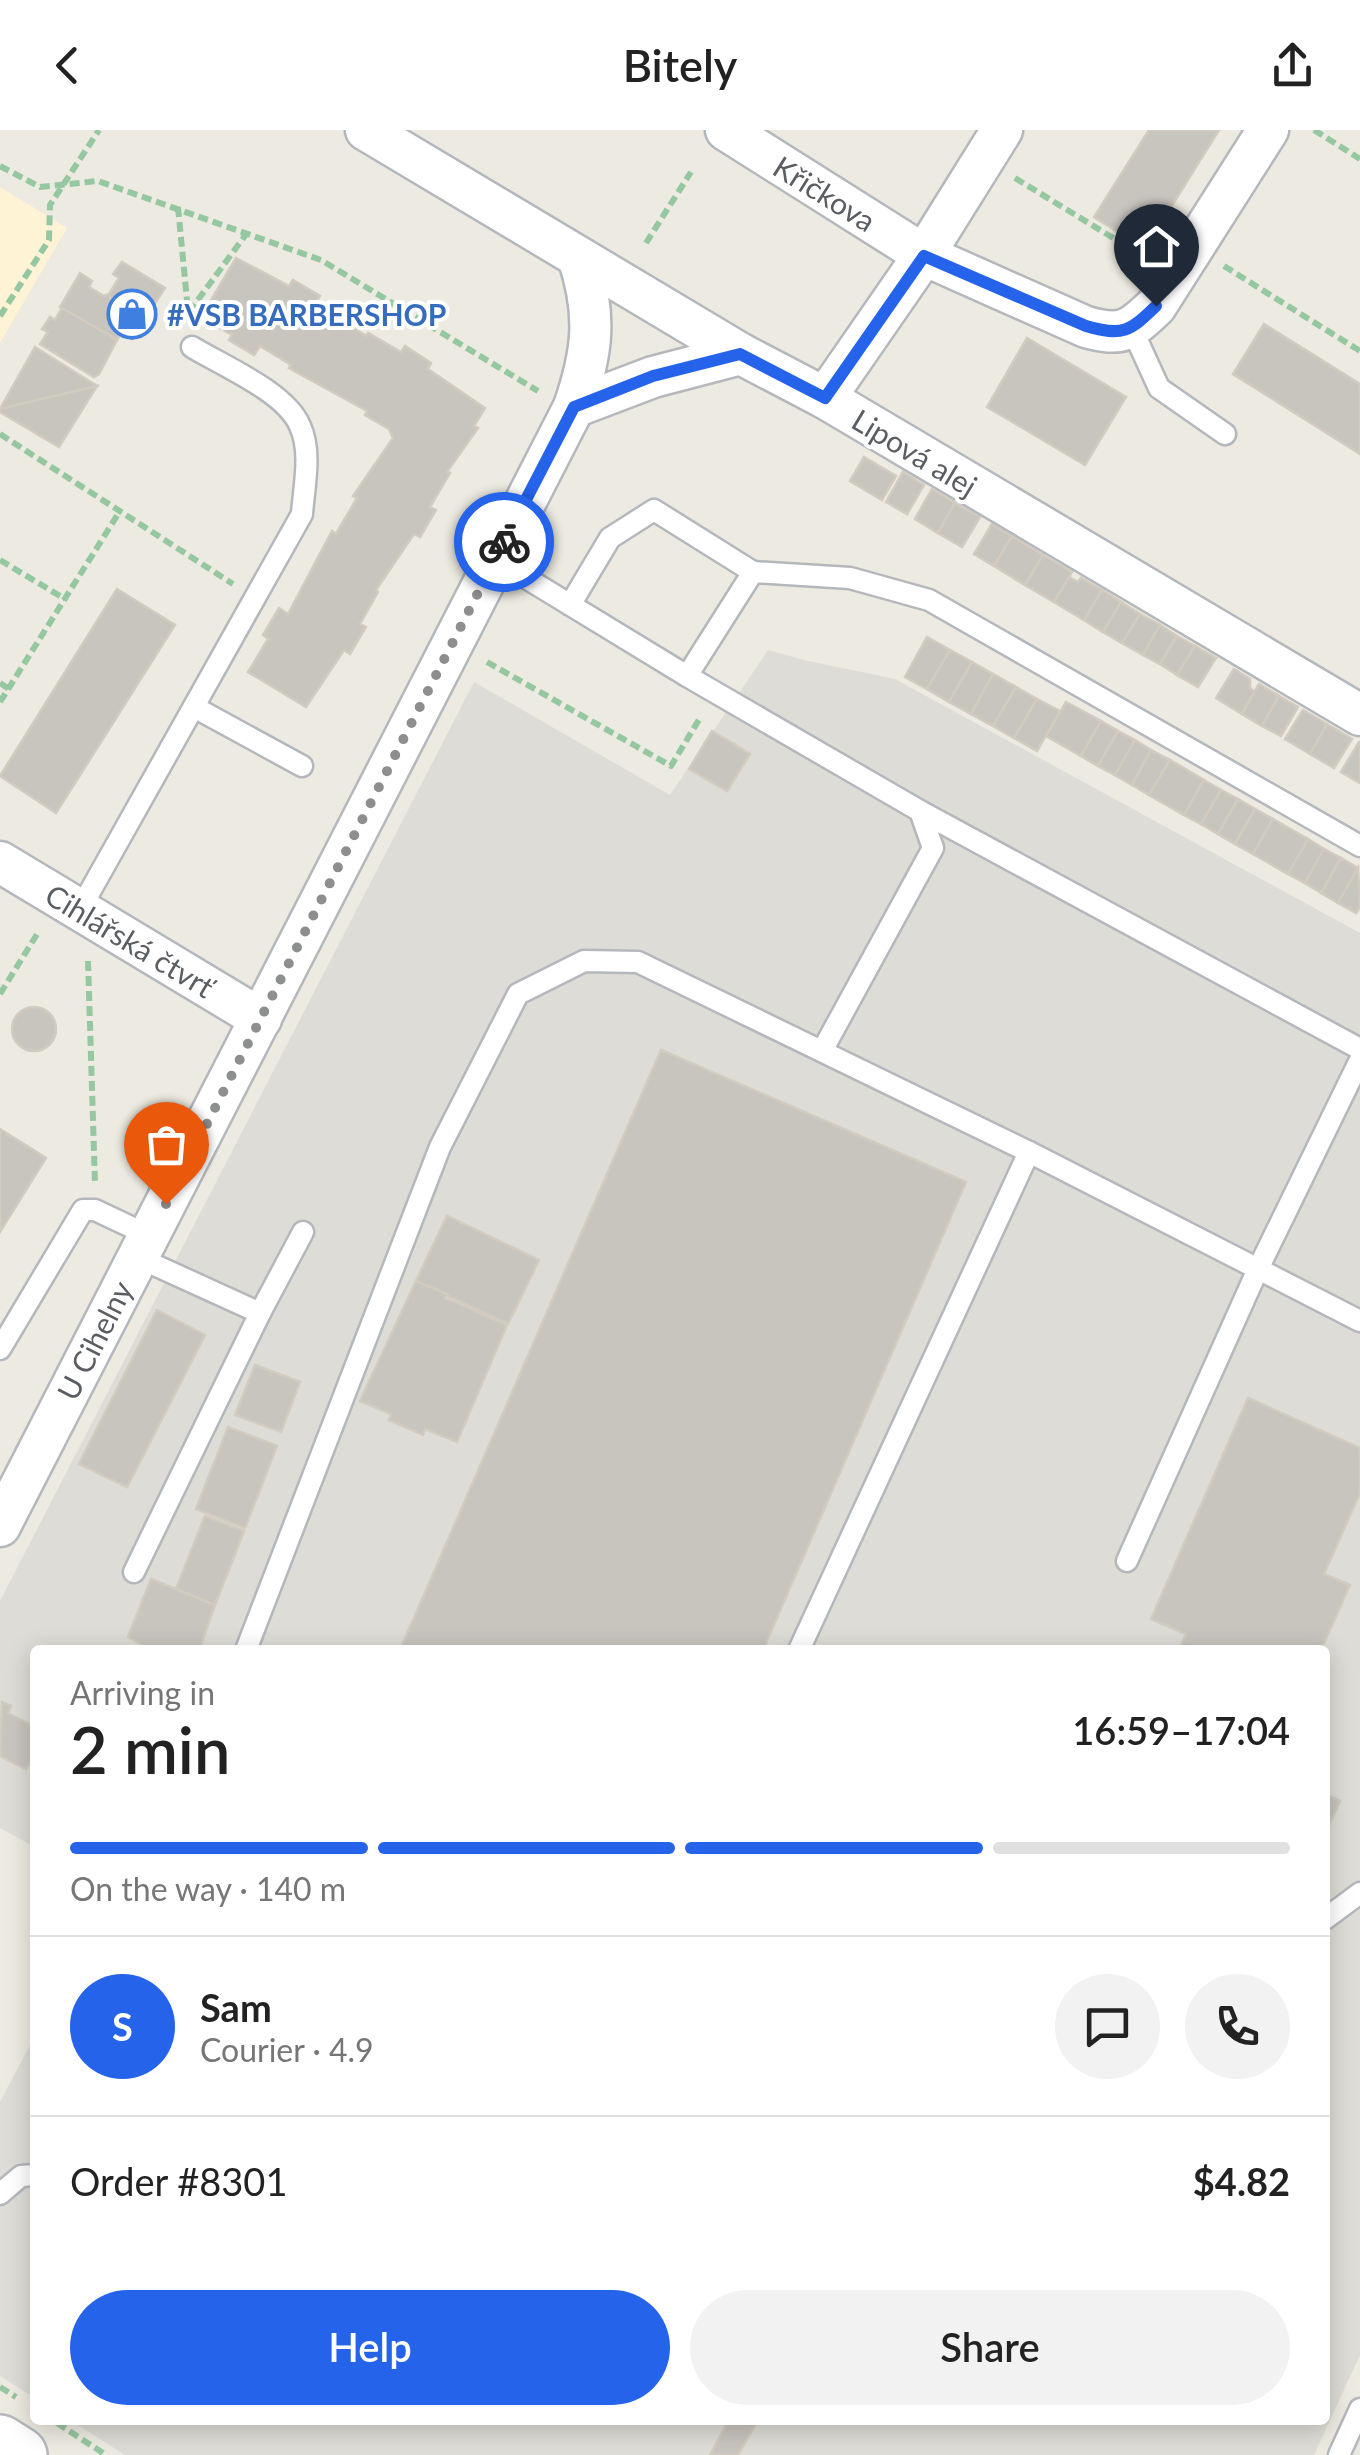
<!DOCTYPE html>
<meta charset="utf-8">
<style>
body{margin:0;font-family:Lato,sans-serif;background:#f2f2f2;color:#222;height:100vh;display:flex;flex-direction:column;font-size:38px;white-space:nowrap}
*{box-sizing:border-box;margin:0}
p{font-size:32px;color:#767676}
.icon{flex:none;width:55px;height:55px;fill:none;stroke:currentColor;stroke-width:2;stroke-linecap:round;stroke-linejoin:round}
.map{position:relative;flex:1;overflow:hidden}
.sheet{position:absolute;left:30px;top:1515px;width:1300px;height:780px;display:flex;flex-direction:column;background:#fff;border-radius:10px;box-shadow:0 5px 25px #0003}
.sheet>*{flex:none}
.pin{position:absolute;display:grid;place-items:center;width:85px;height:85px;color:#fff;margin:-102px -42px;border-radius:50% 50% 50% 0;rotate:-45deg;box-shadow:0 0 10px #0007}
.pin .icon{rotate:45deg}
.courier{position:absolute;display:grid;place-items:center;width:100px;height:100px;margin:-50px;border:8px solid #2563eb;border-radius:50%;background:#fff;color:#222;box-shadow:0 2px 12px #0007}
.summary em{font-style:normal;font-weight:600}
.summary div{display:flex;flex-direction:column-reverse}
.summary{display:flex;align-items:center;justify-content:space-between;height:170px;padding:0 40px}
h1{font-size:65px;font-weight:600;line-height:75px}
.bar{display:grid;grid-template-columns:repeat(4,1fr);gap:15px 10px;align-content:center;height:120px;padding:0 40px}
.bar i{height:12px;border-radius:8px;background:#e0e0e0}
.bar .current{background:#2563eb}
.bar p{grid-column:span 4}
.line{display:flex;align-items:center;gap:25px;padding:0 40px;border-top:2px solid #e0e0e0}
.line div{flex:1}
.round{display:grid;place-items:center;flex:none;width:105px;height:105px;border-radius:52px;background:#f2f2f2}
.primary-button{display:flex;gap:20px;margin-top:auto;padding:20px 40px}
.primary-button a{flex:1;height:115px;border-radius:60px;background:#2563eb;color:#fff;font-size:40px;font-weight:600;line-height:115px;text-align:center}
.primary-button a+a{background:#f2f2f2;color:#222}
header{display:flex;justify-content:space-between;align-items:center;height:130px;padding:0 40px;background:#fff;font-size:45px;font-weight:600}
.map>svg:first-child{display:block}
</style>
<header><svg class="icon" aria-label="back" viewBox="0 0 24 24"><path d="M15 5l-7 7 7 7"/></svg>Bitely<svg class="icon" aria-label="share" viewBox="0 0 24 24"><path d="M12 15V3M7 8l5-5 5 5M5 13v7h14v-7"/></svg></header>
<div class="map">
<svg width="1360" height="2325" viewBox="0 0 1360 2325">
<rect width="100%" height="100%" fill="#edeae1"/>
<path fill="#fff3d5" d="M0,57L67,98L0,213Z"/>
<g fill="#dedcd6">
<path d="M768,520L804,530L895,549L1360,803V2225L1314,2325H125L70,2290H1325V1520H35V1717L0,1698V1471L474,552L670,665Z"/>
<path d="M35,1906V2268L0,2246V1972Z"/>
</g>
<g fill="#c8c4be" stroke="#d2cbbf" stroke-width="2.5">
<path d="M1149,0H1219L1145,119L1094,87Z"/>
<path d="M236,128L289,156L293,150L320,166L316,172L366,206L368,203L401,222L405,216L431,233L428,239L485,278L474,296L478,298L447,342L450,343L430,377L436,380L420,407L414,404L376,460L378,462L360,494L366,497L350,524L344,520L306,577L248,542L268,509L263,505L279,478L288,484L332,401L336,404L357,368L353,366L393,308L389,299L365,285L367,281L289,238L291,235L260,216L254,225L229,210L232,205L201,187Z"/>
<path d="M122,132L165,158L132,209L121,203L109,164L119,148L113,144Z"/>
<path d="M80,143L92,151L89,157L104,166L109,164L121,203L117,210L60,177Z"/>
<path d="M62,178L117,210L99,244L94,247L40,214L48,202L42,199L50,187L55,190Z"/>
<path d="M1264,194L1360,254V324L1233,244Z"/>
<path d="M1027,208L1126,267L1085,335L987,277Z"/>
<path d="M35,217L97,256L0,279Z"/>
<path d="M97,256L59,317L0,282V279Z"/>
<path d="M864,327L896,346L882,370L850,351Z"/>
<path d="M903,342L924,355L907,384L886,372Z"/>
<path d="M932,359L955,373L938,403L915,389Z"/>
<path d="M955,373L980,387L962,417L938,403Z"/>
<path d="M992,394L1012,406L994,436L974,424Z"/>
<path d="M1012,406L1043,425L1025,455L994,436Z"/>
<path d="M1043,425L1072,442L1054,472L1025,455Z"/>
<path d="M1069,447L1078,452L1081,448L1102,460L1084,490L1054,472Z"/>
<path d="M117,459L175,495L56,683L0,646Z"/>
<path d="M1102,460L1121,472L1103,502L1084,490Z"/>
<path d="M1121,472L1140,484L1122,513L1103,502Z"/>
<path d="M1140,484L1160,495L1143,525L1122,513Z"/>
<path d="M1160,495L1177,506L1160,534L1143,525Z"/>
<path d="M1177,506L1195,516L1177,545L1160,534Z"/>
<path d="M927,507L950,520L927,559L905,547Z"/>
<path d="M1195,516L1216,528L1198,557L1177,545Z"/>
<path d="M950,520L972,532L949,572L927,559Z"/>
<path d="M972,532L993,544L971,584L949,572Z"/>
<path d="M1234,539L1250,549V558L1255,562L1242,584L1216,568Z"/>
<path d="M993,544L1016,557L993,596L971,584Z"/>
<path d="M1259,554L1279,566L1262,596L1242,584Z"/>
<path d="M1016,557L1037,569L1014,608L993,596Z"/>
<path d="M1279,566L1298,577L1281,606L1262,596Z"/>
<path d="M1037,569L1060,581L1037,621L1014,608Z"/>
<path d="M1066,572L1101,591L1081,626L1046,606Z"/>
<path d="M1303,580L1327,594L1310,624L1285,609Z"/>
<path d="M1101,591L1118,601L1098,636L1081,626Z"/>
<path d="M1327,594L1352,609L1334,638L1310,624Z"/>
<path d="M712,601L750,624L727,661L689,639Z"/>
<path d="M1118,601L1135,610L1115,645L1098,636Z"/>
<path d="M1135,610L1151,620L1132,655L1115,645Z"/>
<path d="M1359,612H1360V653L1341,642Z"/>
<path d="M1151,620L1170,630L1149,665L1132,655Z"/>
<path d="M1170,630L1204,650L1184,685L1149,665Z"/>
<path d="M1204,650L1221,660L1201,694L1184,685Z"/>
<path d="M1221,660L1238,669L1218,704L1201,694Z"/>
<path d="M1238,669L1255,679L1235,714L1218,704Z"/>
<path d="M1255,679L1273,689L1253,724L1235,714Z"/>
<path d="M1273,689L1308,709L1288,744L1253,724Z"/>
<path d="M1308,709L1324,719L1305,753L1288,744Z"/>
<path d="M1324,719L1341,728L1321,763L1305,753Z"/>
<path d="M1341,728L1358,738L1338,773L1321,763Z"/>
<path d="M1358,738L1360,777L1356,783L1338,773Z"/>
<circle cx="34" cy="899" r="22"/>
<path d="M661,920L966,1052L763,1520H400Z"/>
<path d="M0,999L46,1028L0,1102Z"/>
<path d="M447,1086L539,1130L508,1194L416,1151Z"/>
<path d="M416,1151L447,1164L445,1168L507,1195L457,1312L425,1299L423,1305L389,1290L391,1284L360,1271Z"/>
<path d="M157,1180L205,1205L127,1357L79,1334Z"/>
<path d="M255,1235L300,1252L281,1302L235,1285Z"/>
<path d="M1248,1268L1360,1318V1363L1324,1444L1350,1455L1321,1520H1179L1186,1504L1151,1489Z"/>
<path d="M228,1297L277,1316L245,1398L196,1379Z"/>
<path d="M205,1386L244,1401L215,1475L176,1459Z"/>
<path d="M151,1449L215,1475L199,1520H140L143,1515L128,1507Z"/>
<path d="M2,1572L11,1576L8,1583L35,1597V1622L26,1639L0,1626Z"/>
<path d="M1325,1664L1340,1671L1325,1704Z"/>
<path d="M729,2290H758L738,2325H710Z"/>
</g>
<g fill="none" stroke-linecap="round" stroke-linejoin="round">
<g stroke="#b4b8bc" stroke-width="25">
<g id="lane">
<path d="M1132,199L1159,258L1225,304"/>
<path d="M495,429L687,546L753,442L654,380L610,408L570,475"/>
<path d="M753,442L850,448L929,470L1360,716"/>
<path d="M687,546L920,681L933,718L822,921"/>
<path d="M194,577L302,636"/>
<path d="M920,681L1360,919"/>
<path d="M79,781L302,384C304,356 312,322 300,296C286,262 223,236 192,217"/>
<path d="M1029,1022L1360,1191"/>
<path d="M260,1183L303,1102"/>
<path d="M0,1219L83,1080H95L148,1105"/>
<path d="M1127,1431L1258,1139L1360,930"/>
<path d="M134,1442L260,1183L137,1127"/>
<path d="M246,1520L440,1017L518,864L584,831L638,832L1029,1022L799,1520"/>
<path d="M1325,1789L1360,1763"/>
<path d="M0,2064L21,2046L35,2045"/>
<path d="M1339,2325L1360,2279"/>
</g>
</g>
<g stroke="#b4b8bc" stroke-width="45">
<g id="street">
<path d="M366,0L741,224L825,268L1360,585"/>
<path d="M726,0L924,125L1086,197C1122,207 1130,201 1156,176L1268,0"/>
<path d="M825,268L924,125L1002,0"/>
<path d="M574,277L653,247L741,224"/>
<path d="M0,732L261,889"/>
<path d="M0,1396L574,277C593,221 597,184 578,127"/>
</g>
</g>
<g stroke="#b5b9bf" stroke-width="60">
<path id="secondary" d="M0,2313L19,2325"/>
</g>
<g stroke="#95c7a1" stroke-width="6" stroke-dasharray="10 5" stroke-linecap="butt">
<path d="M1314,0L1360,29"/>
<path d="M0,36L40,57L98,51L321,130L538,261"/>
<path d="M1015,48L1141,125"/>
<path d="M178,77L189,191"/>
<path d="M646,113L691,42"/>
<path d="M1224,136L1360,221"/>
<path d="M189,182L247,103"/>
<path d="M0,186L49,110L50,75L99,0"/>
<path d="M0,304L233,454"/>
<path d="M0,430L65,469"/>
<path d="M487,532L671,636L700,588"/>
<path d="M0,553L9,559"/>
<path d="M0,572L120,381"/>
<path d="M88,831L95,1054"/>
<path d="M0,864L39,801"/>
<path d="M0,2257L16,2267"/>
<path d="M57,2293L106,2325"/>
</g>
<use href="#lane" stroke="#fff" stroke-width="20"/>
<use href="#street" stroke="#fff" stroke-width="40"/>
<use href="#secondary" stroke="#fff" stroke-width="55"/>
</g>
<g fill="none" stroke-linecap="round" stroke-linejoin="round">
<path stroke="#8d8f8f" stroke-width="10" stroke-dasharray="0 18" d="M166,1074L504,412"/>
<path stroke="#2563eb" stroke-width="12" d="M504,412L574,277L653,246L740,224L825,268L924,126L1086,196C1123,207 1130,201 1156,176"/>
</g>
<defs>
<g id="shop-ring" transform="scale(2.5)"><circle r="9.5" fill="#fff" stroke="#3f7fe0" stroke-width="1.5"/><path d="M-5-2.5h2.3a2.7 3.5 0 0 1 5.4 0H5L5.5 6h-11ZM-1.5-2.5h3a1.5 2.3 0 0 0-3 0Z" fill="#3f7fe0"/></g>
</defs>
<g fill-rule="evenodd">
<use href="#shop-ring" x="132" y="184"/>
</g>
<g text-anchor="middle" dominant-baseline="central" stroke-width="8" stroke-linejoin="round" paint-order="stroke">
<g font-size="30" fill="#5a5e63" stroke="#fff">
<text transform="translate(825 63) rotate(32)">Křičkova</text>
<text transform="translate(915 322) rotate(31)">Lipová alej</text>
<text transform="translate(130 810) rotate(31)">Cihlářská čtvrť</text>
<text transform="translate(94 1210) rotate(-63)">U Cihelny</text>
</g>
<g font-size="30" font-weight="bold" fill="#366cbe" stroke="#fff" text-anchor="start">
<text x="167" y="184">#VSB BARBERSHOP</text>
</g>
</g>
</svg>
<div class="pin" style="left:166px;top:1074px;background:#ea580c"><svg class="icon" aria-label="bag" viewBox="0 0 24 24"><path d="M5 8h14l-1 12H6zM9 8a3 3 0 0 1 6 0"/></svg></div>
<div class="pin" style="left:1156px;top:176px;background:#1f2937"><svg class="icon" aria-label="home" viewBox="0 0 24 24"><path d="M3 11l9-7 9 7M6 9v11h12V9"/></svg></div>
<div class="courier" style="left:504px;top:412px"><svg class="icon" aria-label="bike" viewBox="0 0 24 24"><circle cx="6" cy="16" r="4"/><circle cx="18" cy="16" r="4"/><path d="M6 16l4-8h5l3 8M10 8l3 8H6M13 5h3"/></svg></div>
<section class="sheet">
<div class="summary"><div><h1>2 min</h1><p>Arriving in</p></div><em>16:59–17:04</em></div>
<div class="bar"><i class="current"></i><i class="current"></i><i class="current"></i><i></i><p>On the way · 140 m</p></div>
<div class="line" style="height:180px"><b class="round" style="background:#2563eb;color:#fff">S</b><div><b>Sam</b><p>Courier · 4.9</p></div><a class="round"><svg class="icon" aria-label="chat" viewBox="0 0 24 24"><path d="M4 5h16v11H9l-5 4z"/></svg></a><a class="round"><svg class="icon" aria-label="phone" viewBox="0 0 24 24"><path d="M5 4h4l2 5-3 2q2 4 5 5l2-3 5 2v4C11 20 4 13 5 4z"/></svg></a></div>
<div class="line" style="height:130px"><div>Order #8301</div><b>$4.82</b></div>
<div class="primary-button"><a>Help</a><a>Share</a></div>
</section>
</div>
